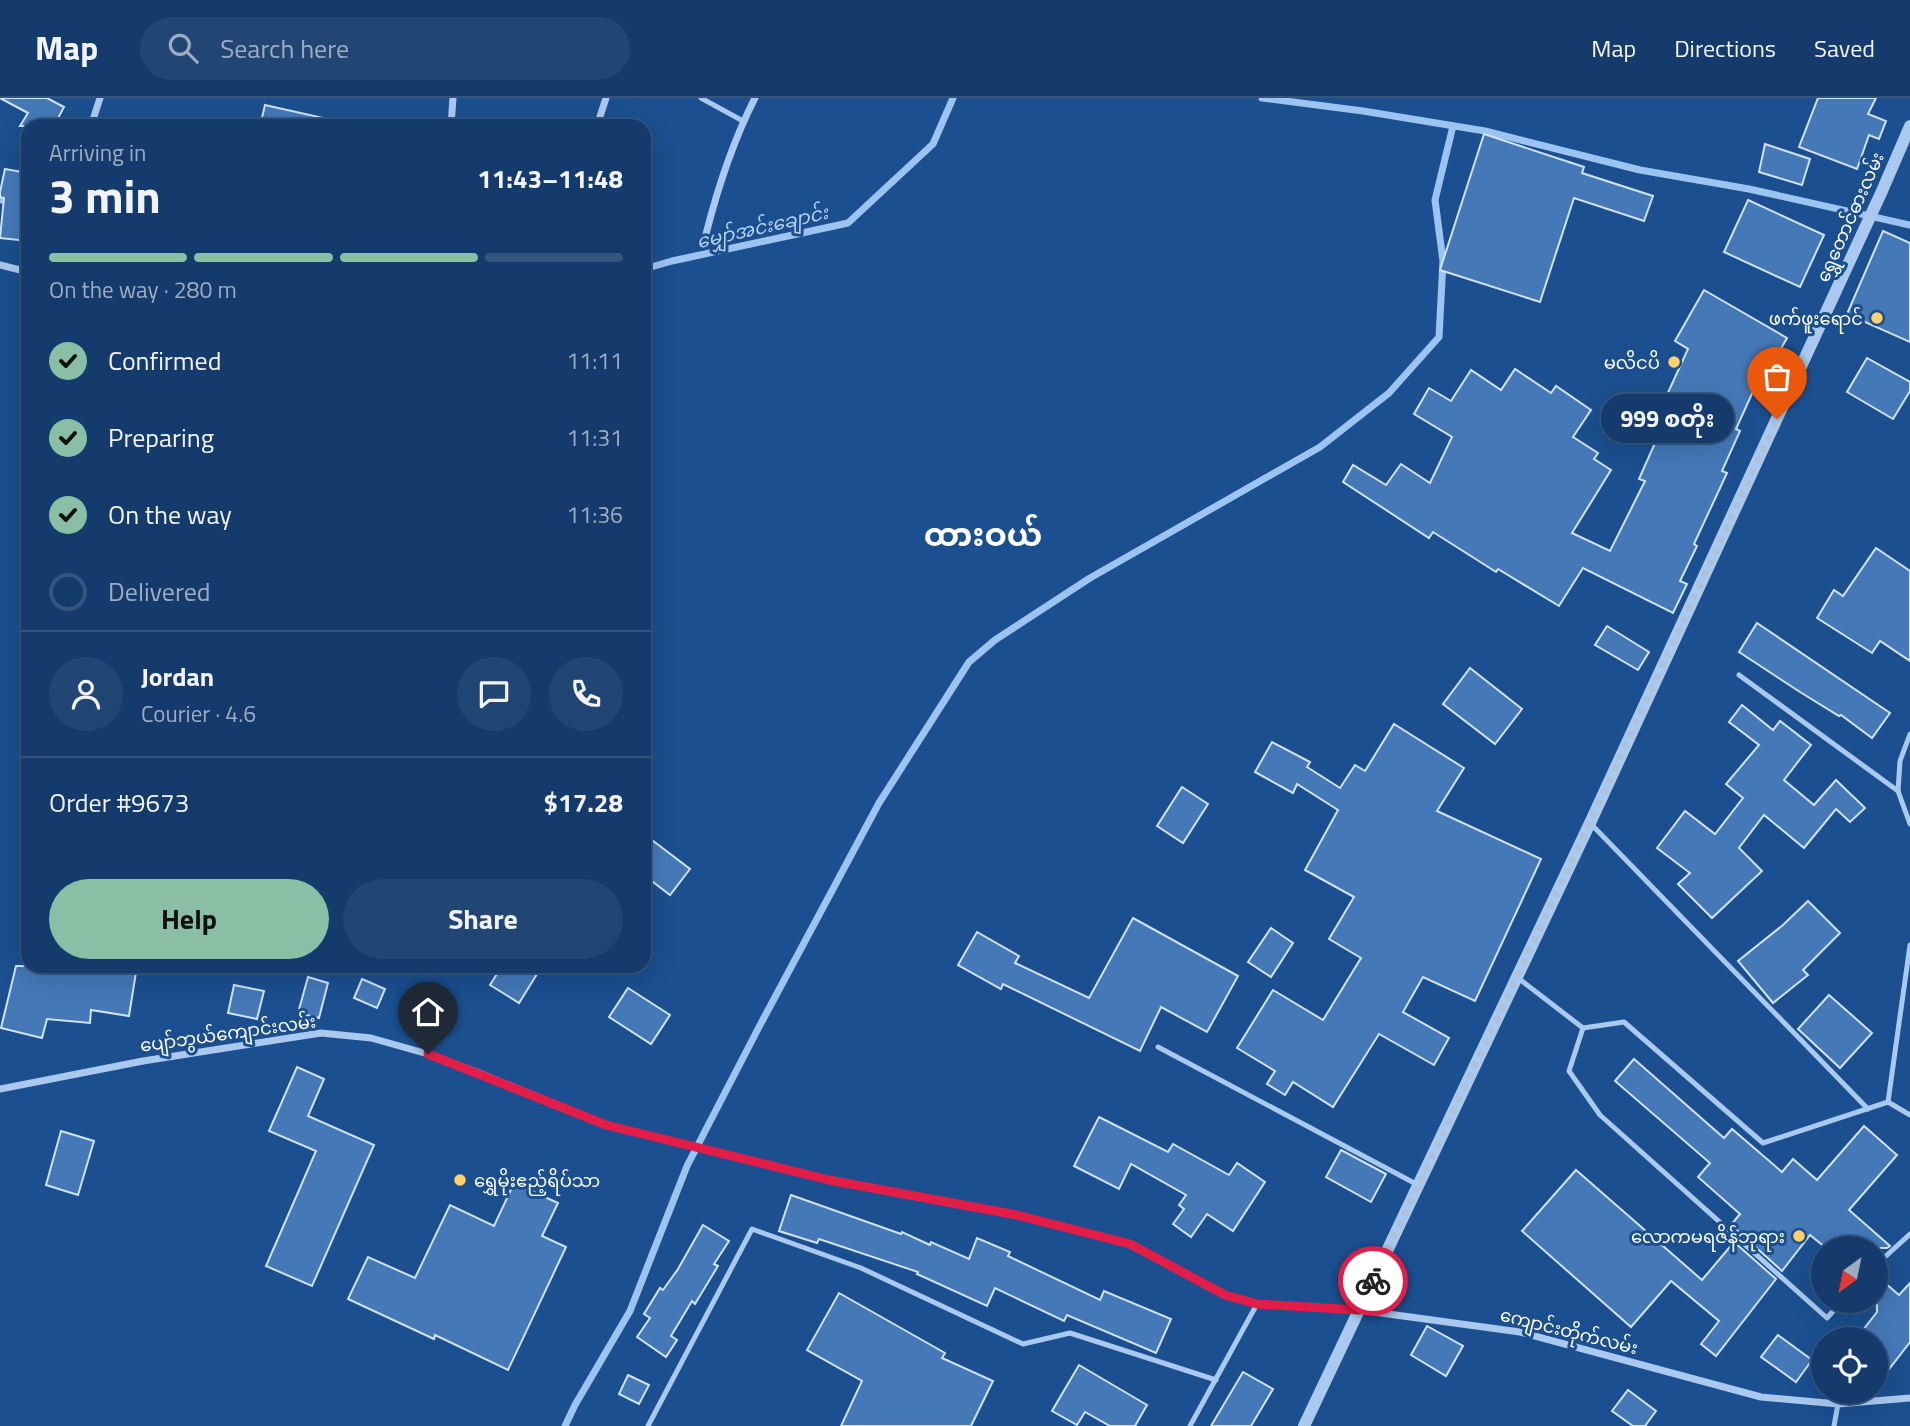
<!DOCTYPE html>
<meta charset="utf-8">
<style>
body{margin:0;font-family:"Titillium Web","Noto Sans Myanmar",sans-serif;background:#214673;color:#f1f3f6;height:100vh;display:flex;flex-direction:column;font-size:26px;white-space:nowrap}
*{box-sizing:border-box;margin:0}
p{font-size:23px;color:#9dadc1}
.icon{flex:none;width:38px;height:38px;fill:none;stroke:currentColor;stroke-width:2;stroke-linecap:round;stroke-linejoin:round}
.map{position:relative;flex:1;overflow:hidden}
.details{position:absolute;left:21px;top:21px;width:630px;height:854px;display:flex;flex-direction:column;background:#143b6b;border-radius:21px;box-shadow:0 7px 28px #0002,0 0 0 2px #33557e}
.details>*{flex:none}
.needle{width:46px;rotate:213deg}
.tools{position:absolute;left:1811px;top:1138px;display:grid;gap:14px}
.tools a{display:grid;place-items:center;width:77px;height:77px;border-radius:50%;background:#143b6b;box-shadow:0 7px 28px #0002,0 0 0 2px #33557e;font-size:35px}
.pin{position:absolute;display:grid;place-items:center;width:60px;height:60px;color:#fff;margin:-72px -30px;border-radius:50% 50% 50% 0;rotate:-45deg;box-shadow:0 0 7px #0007}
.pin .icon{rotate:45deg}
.courier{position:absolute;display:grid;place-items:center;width:70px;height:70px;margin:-35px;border:5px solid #e11d48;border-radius:50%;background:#fff;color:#222;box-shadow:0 2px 9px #0007}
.bubble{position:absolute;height:49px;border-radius:24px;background:#143b6b;box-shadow:0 7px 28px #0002,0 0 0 2px #33557e;font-size:23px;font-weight:700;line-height:49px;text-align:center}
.headline em{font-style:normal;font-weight:700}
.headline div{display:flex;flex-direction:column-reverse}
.headline{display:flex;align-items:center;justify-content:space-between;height:119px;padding:0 28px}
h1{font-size:46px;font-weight:700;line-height:52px}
.bar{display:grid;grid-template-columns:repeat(4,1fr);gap:10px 7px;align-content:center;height:84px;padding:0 28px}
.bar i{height:9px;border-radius:5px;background:#33557e}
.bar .current{background:#8abfa5}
.bar p{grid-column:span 4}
.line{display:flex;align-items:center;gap:18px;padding:0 28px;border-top:2px solid #33557e}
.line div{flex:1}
.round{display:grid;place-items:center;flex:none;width:74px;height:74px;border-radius:37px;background:#214673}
ol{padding:0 28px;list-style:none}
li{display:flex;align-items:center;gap:21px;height:77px}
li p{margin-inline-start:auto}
li .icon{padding:7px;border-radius:50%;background:#8abfa5;color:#111;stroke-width:4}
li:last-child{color:#9dadc1}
li i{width:38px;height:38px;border:4px solid #33557e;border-radius:50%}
.primary-button{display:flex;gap:14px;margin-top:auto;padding:14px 28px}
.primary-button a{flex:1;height:80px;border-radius:42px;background:#8abfa5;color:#111;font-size:28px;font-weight:700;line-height:80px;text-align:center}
.primary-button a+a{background:#214673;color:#f1f3f6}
header{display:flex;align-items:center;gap:42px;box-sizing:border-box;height:98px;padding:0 35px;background:#143b6b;border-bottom:2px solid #33557e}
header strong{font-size:33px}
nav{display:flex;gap:38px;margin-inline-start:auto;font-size:24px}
.search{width:490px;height:63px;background:#214673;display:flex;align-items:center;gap:18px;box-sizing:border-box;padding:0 24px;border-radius:38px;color:#9dadc1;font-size:26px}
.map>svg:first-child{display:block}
</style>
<header>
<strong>Map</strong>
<div class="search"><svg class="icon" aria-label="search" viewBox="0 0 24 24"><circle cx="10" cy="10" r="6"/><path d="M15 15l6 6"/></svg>Search here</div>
<nav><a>Map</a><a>Directions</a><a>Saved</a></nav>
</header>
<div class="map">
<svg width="1910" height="1328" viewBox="0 0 1910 1328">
<rect width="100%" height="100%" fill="#1b4f8f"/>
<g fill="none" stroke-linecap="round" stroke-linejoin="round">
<g stroke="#9cc4f0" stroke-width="7">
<path d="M1262,0L1363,13L1485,33L1640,72L1749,91L1910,127"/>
<path d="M0,102L28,103"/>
<path d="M644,171L672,163L848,125L933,46L953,0"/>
<path d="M565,1328L575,1307L630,1213L687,1068L759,929L879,705L969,564L995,542L1090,480L1320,349L1389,295L1439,239L1443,163L1435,102L1453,28"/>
</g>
</g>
<g fill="#4478b7" stroke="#cfe3fa" stroke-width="2">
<path d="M0,0H47L64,9L54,28H20L28,15Z"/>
<path d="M1818,0H1876L1868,16L1886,23L1879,41L1869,37L1857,71L1799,49Z"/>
<path d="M265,7L323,20L322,28H260Z"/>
<path d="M1484,36L1584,69L1582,75L1653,98L1644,123L1574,100L1540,204L1440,172Z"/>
<path d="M1765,46L1810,61L1802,87L1759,74Z"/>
<path d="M5,71L28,75V143L0,140L4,100L0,99V94Z"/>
<path d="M1748,102L1824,137L1800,189L1724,154Z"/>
<path d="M1883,133L1910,145V244L1847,216Z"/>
<path d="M1704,192L1787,240L1758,291L1755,289L1736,331L1740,333L1722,373L1727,375L1694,446L1697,448L1680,483L1687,486L1673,515L1583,470L1559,508L1498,471L1496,474L1433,434L1429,440L1343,384L1353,367L1386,387L1401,366L1430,385L1452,339L1414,316L1429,290L1451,303L1471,272L1501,292L1515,271L1551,295L1556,288L1591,312L1573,339L1598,355L1594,361L1611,372L1572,435L1610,453L1645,383L1639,381L1659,336L1648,331L1663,297L1666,299L1688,251L1675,243Z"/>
<path d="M1867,260L1910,284V293L1893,321L1847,294Z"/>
<path d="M1876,450L1910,473V563L1880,543L1872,555L1817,520L1834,492L1843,498Z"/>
<path d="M1757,525L1890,615L1872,640L1841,617L1839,618L1800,594L1739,554Z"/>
<path d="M1607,528L1649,554L1638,572L1595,547Z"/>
<path d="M1470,570L1522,611L1495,646L1443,606Z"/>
<path d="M1742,607L1773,632L1780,623L1811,647L1784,682L1814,707L1836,682L1865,710L1850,724L1836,711L1804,750L1764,717L1739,750L1762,773L1712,820L1678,786L1690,775L1657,750L1685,713L1715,736L1743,700L1726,686L1759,647L1729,624Z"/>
<path d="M1394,626L1464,670L1437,713L1541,761L1475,903L1423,879L1403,914L1449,940L1434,967L1379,936L1333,1009L1293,984L1285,997L1267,986L1275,973L1237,950L1273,892L1323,922L1361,860L1329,841L1354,799L1305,772L1338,712L1297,686L1293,695L1255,674L1272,644L1310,664L1307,669L1340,690L1355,667L1365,673Z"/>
<path d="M1182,689L1208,706L1183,745L1157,728Z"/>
<path d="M644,736L690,771L670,797L644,777Z"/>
<path d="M1808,803L1840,835L1803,872L1808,877L1773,905L1738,863L1783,827Z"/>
<path d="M1133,820L1238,878L1207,934L1161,909L1140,953L1003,886L1001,891L958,867L977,834L1019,858L1015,865L1089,900Z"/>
<path d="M1271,830L1293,845L1271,879L1248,864Z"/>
<path d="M16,868H137L129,918L91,912L90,925L47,921L42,940L1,930Z"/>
<path d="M502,868H542L519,905L490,887Z"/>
<path d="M308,879L328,885L319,920L298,915Z"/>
<path d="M362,881L385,891L377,910L354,900Z"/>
<path d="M234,887L264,893L257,921L228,915Z"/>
<path d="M628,890L670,917L651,946L609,919Z"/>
<path d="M1829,897L1872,935L1840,970L1798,931Z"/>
<path d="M1634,961L1724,1040L1732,1031L1782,1074L1793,1061L1817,1082L1864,1028L1897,1057L1849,1112L1890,1148L1887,1150H1826L1810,1137L1782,1173L1731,1127L1740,1116L1698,1079L1710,1065L1615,983Z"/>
<path d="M297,969L324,981L308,1018L374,1047L312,1188L266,1168L316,1053L269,1033Z"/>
<path d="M1099,1019L1168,1054L1173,1046L1229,1077L1237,1065L1265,1084L1233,1133L1207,1116L1191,1139L1173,1126L1184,1111L1179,1107L1186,1097L1131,1066L1119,1091L1074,1068Z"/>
<path d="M61,1033L94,1043L78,1097L46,1087Z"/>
<path d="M1341,1052L1386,1076L1371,1104L1326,1079Z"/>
<path d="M1576,1072L1702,1182L1734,1144L1776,1181L1716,1258L1701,1246L1719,1223L1671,1183L1631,1229L1522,1133Z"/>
<path d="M514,1085L558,1105L542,1138L566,1149L508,1272L435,1237L434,1241L348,1201L368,1159L415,1180L450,1107L494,1128Z"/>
<path d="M791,1097L901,1136L902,1134L930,1147L931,1144L969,1161L977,1140L1010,1154L1008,1158L1100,1202L1104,1193L1171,1221L1156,1255L1067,1217L1064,1223L995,1190L987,1208L917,1176L918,1174L819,1141L817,1145L779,1133Z"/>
<path d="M703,1127L729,1143L714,1166L718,1168L695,1206L692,1203L671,1238L677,1242L666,1259L637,1239L650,1220L644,1216L660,1190L663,1192L678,1171Z"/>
<path d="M1876,1177L1899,1197L1910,1185V1244L1876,1288V1241H1856L1877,1214Z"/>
<path d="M839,1195L945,1255L942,1260L993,1283L971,1328H841L862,1283L807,1252Z"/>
<path d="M1427,1228L1463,1248L1446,1278L1411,1257Z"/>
<path d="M1778,1237L1812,1262L1796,1284L1761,1259Z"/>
<path d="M1079,1267L1147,1307L1135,1328H1110L1085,1314L1077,1327L1052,1313Z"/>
<path d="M1243,1274L1273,1291L1251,1328H1211Z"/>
<path d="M628,1277L649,1287L639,1306L619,1296Z"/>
<path d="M1628,1292L1656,1313L1645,1328H1633L1612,1313Z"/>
</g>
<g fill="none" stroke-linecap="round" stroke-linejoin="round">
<g stroke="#a9c9ee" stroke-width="5">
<path d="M701,0L743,23"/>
<path d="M1739,577L1898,693L1910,726"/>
<path d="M1898,693L1900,663L1910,636"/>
<path d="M1590,725L1868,1011"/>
<path d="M1518,880L1583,930L1624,924L1763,1045L1888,1004L1910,1017"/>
<path d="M1583,930L1569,973L1600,1017L1827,1220L1843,1202"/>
<path d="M1158,949L1418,1087"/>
<path d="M1888,1004L1910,847"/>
<path d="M1876,1167L1910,1136"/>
<path d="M648,1328L752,1131L861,1170L1023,1246L1070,1235L1216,1282"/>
<path d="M1190,1328L1257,1206"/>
<path d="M1834,1328L1838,1306"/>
</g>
<g stroke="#a9c9ee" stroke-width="7">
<path d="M91,28L100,0"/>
<path d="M451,28L453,0"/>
<path d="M597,28L606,0"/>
<path d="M706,136C718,89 733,43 755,0"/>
<path d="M0,167L28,174"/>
<path d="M0,991L143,963L321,935L371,940L428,956L479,975L606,1027L829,1082L1017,1117L1130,1146L1225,1197L1257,1206L1359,1212L1520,1234L1761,1299L1838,1306L1910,1300"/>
</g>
<path stroke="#a9c9ee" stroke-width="12" d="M1304,1328L1590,725L1882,93L1910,28"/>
</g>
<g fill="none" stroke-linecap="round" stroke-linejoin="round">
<path stroke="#afc1d8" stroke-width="7" stroke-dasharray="0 12.6" d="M1373,1183L1579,747L1777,321"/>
<path stroke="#e11d48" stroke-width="9" d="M428,956L606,1027L829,1082L1017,1117L1130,1146L1225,1197L1257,1206L1359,1212L1373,1183"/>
</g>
<g fill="#ffd166" stroke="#1b4f8f" stroke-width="2.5">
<circle cx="1877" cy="220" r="7"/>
<circle cx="1674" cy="264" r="7"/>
<circle cx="460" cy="1082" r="7"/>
<circle cx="1799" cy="1138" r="7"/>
</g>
<g text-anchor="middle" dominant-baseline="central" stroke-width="6" stroke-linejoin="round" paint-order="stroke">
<g font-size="18" fill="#fff" stroke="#1b4f8f">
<text transform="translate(1850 119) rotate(-66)">ရွှေတောင်ဓားလမ်း</text>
<text transform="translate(228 935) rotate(-8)">ပျော်ဘွယ်ကျောင်းလမ်း</text>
<text transform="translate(1569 1233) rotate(14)">ကျောင်းတိုက်လမ်း</text>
</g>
<g font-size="18" fill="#fff" stroke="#1b4f8f" text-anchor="end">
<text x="1863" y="220">ဖက်ဖူးရောင်</text>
<text x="1660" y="264">မလိငပိ</text>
<text x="474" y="1082" text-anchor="start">ရွှေမိုးဧည့်ရိပ်သာ</text>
<text x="1785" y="1138">လောကမရဇိန်ဘုရား</text>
</g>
<g font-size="19" font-style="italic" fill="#b5d3f5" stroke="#1b4f8f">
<text transform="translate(762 128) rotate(-13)">မျှော်အင်းချောင်း</text>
</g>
<g font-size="32" font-weight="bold" fill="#fff" stroke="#1b4f8f">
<text x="983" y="436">ထားဝယ်</text>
</g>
</g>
</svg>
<div class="tools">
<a><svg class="needle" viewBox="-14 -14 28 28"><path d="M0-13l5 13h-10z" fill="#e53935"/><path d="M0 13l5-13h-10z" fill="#9dadc1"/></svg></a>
<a><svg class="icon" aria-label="locate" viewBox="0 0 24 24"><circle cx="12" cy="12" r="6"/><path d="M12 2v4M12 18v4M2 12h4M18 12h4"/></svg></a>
</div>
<div class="pin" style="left:1777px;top:321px;background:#ea580c"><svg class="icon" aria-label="bag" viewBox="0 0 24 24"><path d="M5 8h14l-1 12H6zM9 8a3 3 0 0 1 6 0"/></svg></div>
<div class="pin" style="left:428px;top:956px;background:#1f2937"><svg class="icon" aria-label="home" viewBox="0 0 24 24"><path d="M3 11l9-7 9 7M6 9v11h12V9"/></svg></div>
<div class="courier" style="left:1373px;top:1183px"><svg class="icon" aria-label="bike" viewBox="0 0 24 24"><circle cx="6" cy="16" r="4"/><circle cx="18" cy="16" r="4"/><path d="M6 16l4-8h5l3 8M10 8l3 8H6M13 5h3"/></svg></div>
<div class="bubble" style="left:1601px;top:296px;width:133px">999 စတိုး</div>
<section class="details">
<div class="headline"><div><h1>3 min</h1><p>Arriving in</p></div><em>11:43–11:48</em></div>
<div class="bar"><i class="current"></i><i class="current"></i><i class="current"></i><i></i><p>On the way · 280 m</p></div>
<ol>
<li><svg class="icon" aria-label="check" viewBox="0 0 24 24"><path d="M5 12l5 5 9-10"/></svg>Confirmed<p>11:11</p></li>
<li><svg class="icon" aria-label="check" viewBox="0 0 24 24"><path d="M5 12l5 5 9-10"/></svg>Preparing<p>11:31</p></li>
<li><svg class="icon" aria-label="check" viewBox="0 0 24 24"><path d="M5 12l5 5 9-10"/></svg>On the way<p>11:36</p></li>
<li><i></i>Delivered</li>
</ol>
<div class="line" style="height:126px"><a class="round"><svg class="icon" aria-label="person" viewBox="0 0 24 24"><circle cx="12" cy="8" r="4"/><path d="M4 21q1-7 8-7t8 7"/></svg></a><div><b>Jordan</b><p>Courier · 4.6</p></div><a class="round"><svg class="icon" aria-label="chat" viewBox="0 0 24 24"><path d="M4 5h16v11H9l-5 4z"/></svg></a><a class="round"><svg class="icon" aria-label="phone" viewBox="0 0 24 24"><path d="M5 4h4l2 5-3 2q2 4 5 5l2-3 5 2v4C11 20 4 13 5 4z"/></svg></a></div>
<div class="line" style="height:91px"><div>Order #9673</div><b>$17.28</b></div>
<div class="primary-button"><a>Help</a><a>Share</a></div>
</section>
</div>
